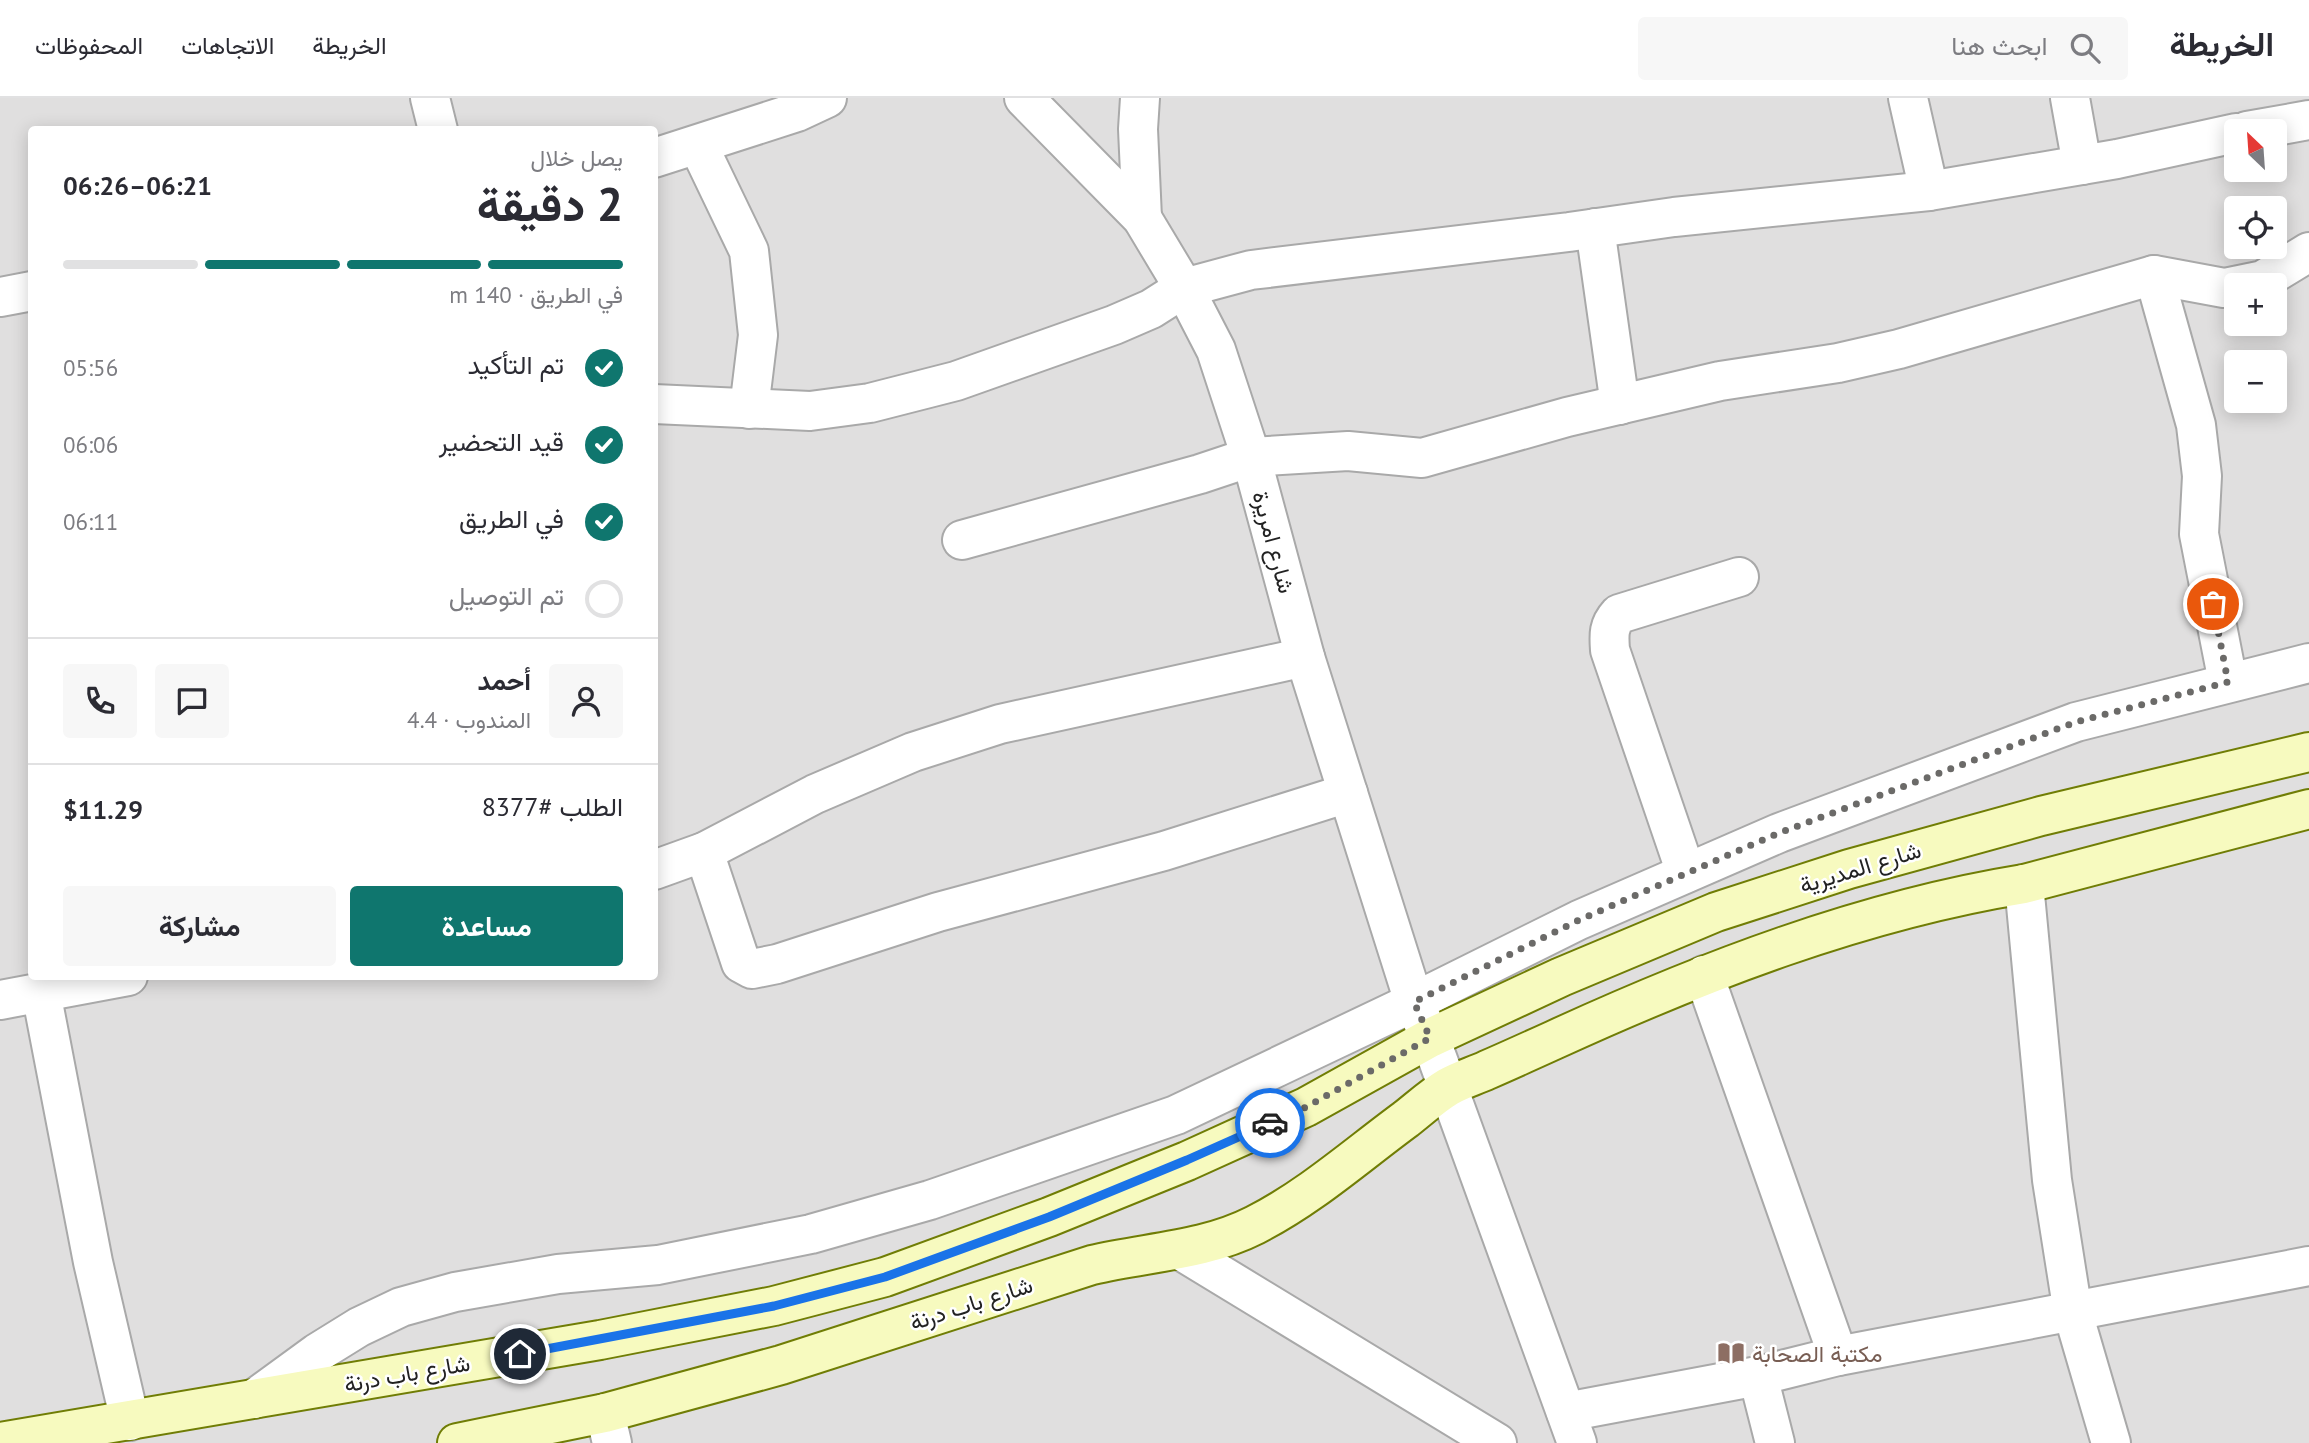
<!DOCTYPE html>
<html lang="ar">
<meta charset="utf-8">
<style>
body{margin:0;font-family:"PT Sans",Vazirmatn,sans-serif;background:#f7f7f7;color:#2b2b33;direction:rtl;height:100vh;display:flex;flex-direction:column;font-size:26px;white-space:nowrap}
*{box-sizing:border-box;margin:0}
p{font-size:23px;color:#7c7c81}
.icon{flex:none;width:38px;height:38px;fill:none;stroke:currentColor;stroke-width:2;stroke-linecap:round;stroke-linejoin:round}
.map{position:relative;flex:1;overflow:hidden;direction:ltr}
.side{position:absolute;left:28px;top:28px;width:630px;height:854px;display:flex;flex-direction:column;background:#fff;border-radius:7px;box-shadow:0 4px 18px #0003;direction:rtl}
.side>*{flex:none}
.needle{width:46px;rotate:335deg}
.fabs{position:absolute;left:2224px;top:21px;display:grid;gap:14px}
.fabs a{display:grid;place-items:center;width:63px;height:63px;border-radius:7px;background:#fff;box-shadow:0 4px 18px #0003;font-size:35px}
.pin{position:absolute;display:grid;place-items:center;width:60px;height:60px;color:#fff;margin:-30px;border:4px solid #fff;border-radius:50%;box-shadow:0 2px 7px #0007}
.courier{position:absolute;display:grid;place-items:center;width:70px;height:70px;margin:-35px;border:5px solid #1a73e8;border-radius:50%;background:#fff;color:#222;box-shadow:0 2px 9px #0007}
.summary em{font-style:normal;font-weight:700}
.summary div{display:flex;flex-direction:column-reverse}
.summary{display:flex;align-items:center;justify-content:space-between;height:119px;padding:0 35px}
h1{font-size:46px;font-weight:700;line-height:52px}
.bar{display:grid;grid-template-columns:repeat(4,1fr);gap:10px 7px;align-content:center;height:84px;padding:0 35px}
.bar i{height:9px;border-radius:5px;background:#e1e1e2}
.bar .current{background:#0f766e}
.bar p{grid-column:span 4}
.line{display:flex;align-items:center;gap:18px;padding:0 35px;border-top:2px solid #e1e1e2}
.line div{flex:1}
.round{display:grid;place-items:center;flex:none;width:74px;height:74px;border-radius:7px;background:#f7f7f7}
ol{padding:0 35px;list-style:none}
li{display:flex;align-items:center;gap:21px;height:77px}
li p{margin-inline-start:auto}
li .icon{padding:7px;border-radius:50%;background:#0f766e;color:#fff;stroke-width:4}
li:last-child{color:#7c7c81}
li i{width:38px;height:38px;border:4px solid #e1e1e2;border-radius:50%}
.cta{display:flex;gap:14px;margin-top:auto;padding:14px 35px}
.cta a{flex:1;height:80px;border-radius:7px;background:#0f766e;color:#fff;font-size:28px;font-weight:700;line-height:80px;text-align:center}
.cta a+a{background:#f7f7f7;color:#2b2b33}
header{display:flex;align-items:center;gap:42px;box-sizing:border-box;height:98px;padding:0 35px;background:#fff;border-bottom:2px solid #e1e1e2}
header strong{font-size:33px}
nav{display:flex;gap:38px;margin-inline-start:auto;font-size:24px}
.search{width:490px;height:63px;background:#f7f7f7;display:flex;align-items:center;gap:18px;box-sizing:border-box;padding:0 24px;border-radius:7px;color:#7c7c81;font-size:26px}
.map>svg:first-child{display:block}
</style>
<header>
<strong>الخريطة</strong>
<div class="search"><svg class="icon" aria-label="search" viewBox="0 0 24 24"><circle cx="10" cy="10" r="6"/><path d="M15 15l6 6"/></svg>ابحث هنا</div>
<nav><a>الخريطة</a><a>الاتجاهات</a><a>المحفوظات</a></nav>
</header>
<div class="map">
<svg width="2309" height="1345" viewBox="0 0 2309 1345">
<rect width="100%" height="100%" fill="#f2efe9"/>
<path fill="#e0dfdf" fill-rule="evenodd" d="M0,0H2309V1345H0ZM32,32H654V878H32ZM2236,33H2275V72H2236ZM2236,110H2275V149H2236ZM2236,187H2275V226H2236ZM2236,264H2275V303H2236Z"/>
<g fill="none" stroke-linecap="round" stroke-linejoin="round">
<g stroke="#a9a9a9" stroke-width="42">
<g id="street">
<path d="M430,0L438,32"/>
<path d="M1024,0L1142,120L1184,190L1216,252L1251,359L1305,559L1414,904L1430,940L1577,1345"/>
<path d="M1140,0L1138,31L1142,120"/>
<path d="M1908,0L1929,93"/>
<path d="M2070,0L2082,67"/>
<path d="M2247,33L2309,22"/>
<path d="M698,47L749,153L758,237L749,311"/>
<path d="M654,60L797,14L827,0"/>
<path d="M1595,130L1620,307"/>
<path d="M2154,177L2196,327L2202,378L2199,436L2228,584"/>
<path d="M0,199L32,193"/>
<path d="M654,306L810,313L870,305L956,283L1114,227L1151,211L1184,190L1251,172L1569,134L1674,119L1929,93L2117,61L2236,35"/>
<path d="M962,442L1200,376L1251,359L1348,353L1422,360L1567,319L1720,283L1838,265L1899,251L2154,177L2224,190L2263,182L2309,154"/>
<path d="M704,754L741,865L752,871L777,866L938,814L1164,753L1348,695"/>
<path d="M654,772L704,754L815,696L913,654L1000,626L1305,559"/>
<path d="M1686,775L1610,552C1609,537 1608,528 1619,516L1739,479"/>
<path d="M2024,786L2052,1082L2073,1215L2111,1345"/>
<path d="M1704,877L1838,1258"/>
<path d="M41,894L93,1164L130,1323"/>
<path d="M0,902L128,878"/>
<path d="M1180,1152L1497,1345"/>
<path d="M1758,1278L1775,1345"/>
<path d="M254,1301L317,1255L359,1229L401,1209L455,1194L558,1176L658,1167L811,1136L930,1102L1176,1017L1414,904L1579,822L1779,735L2076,624L2309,565"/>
<path d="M1566,1314L1758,1278L1838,1258L2309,1168"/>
<path d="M605,1315L612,1345"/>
</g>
</g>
<g stroke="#707d05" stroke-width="42">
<g id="secondary">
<path d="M0,1344L600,1242L774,1208L885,1179L1049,1119L1187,1063L1306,1009L1430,940L1561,879L1716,814L1849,771L2041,718L2309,654"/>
<path d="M457,1345L605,1315L781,1267L1092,1167C1147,1154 1204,1153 1255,1127C1310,1099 1357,1057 1406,1021C1420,1010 1433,998 1448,989C1460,982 1474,978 1487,972C1510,962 1532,952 1554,942C1702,874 1863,812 2024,786L2309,711"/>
</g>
</g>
<use href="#street" stroke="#fff" stroke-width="38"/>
<use href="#secondary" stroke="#f7fabf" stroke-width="38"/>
</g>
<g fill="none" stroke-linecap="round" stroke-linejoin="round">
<path stroke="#6b6a68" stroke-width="7" stroke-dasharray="0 12.6" d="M1270,1025L1306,1009L1430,940L1414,904L1579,822L1779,735L2076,624L2228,584L2213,506"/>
<path stroke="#1a73e8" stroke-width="9" d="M520,1256L774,1208L885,1179L1049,1119L1187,1062L1270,1025"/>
</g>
<defs>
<g id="library-bare" transform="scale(2.1)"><path d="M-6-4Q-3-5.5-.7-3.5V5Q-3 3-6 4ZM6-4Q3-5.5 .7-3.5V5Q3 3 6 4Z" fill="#8d6e63" stroke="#fff" stroke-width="2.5" paint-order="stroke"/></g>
</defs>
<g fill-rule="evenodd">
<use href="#library-bare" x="1731" y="1255"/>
</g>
<g text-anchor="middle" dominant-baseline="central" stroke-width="5" stroke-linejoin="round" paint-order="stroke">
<g font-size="23" fill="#222" stroke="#fff">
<text transform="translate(1274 444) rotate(75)">شارع امريرة</text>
<text transform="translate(1860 769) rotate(-17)">شارع المديرية</text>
<text transform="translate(971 1205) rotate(-18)">شارع باب درنة</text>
<text transform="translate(407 1275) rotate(-10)">شارع باب درنة</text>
</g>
<g font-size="23" fill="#785e54" stroke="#fff" text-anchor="start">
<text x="1752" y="1255">مكتبة الصحابة</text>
</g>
</g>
</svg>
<div class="fabs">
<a><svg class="needle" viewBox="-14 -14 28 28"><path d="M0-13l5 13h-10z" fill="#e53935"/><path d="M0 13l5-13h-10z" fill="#7c7c81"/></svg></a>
<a><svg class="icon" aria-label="locate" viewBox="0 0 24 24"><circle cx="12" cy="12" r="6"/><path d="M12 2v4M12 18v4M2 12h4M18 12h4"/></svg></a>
<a>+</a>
<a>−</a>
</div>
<div class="pin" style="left:2213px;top:506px;background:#ea580c"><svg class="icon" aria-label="bag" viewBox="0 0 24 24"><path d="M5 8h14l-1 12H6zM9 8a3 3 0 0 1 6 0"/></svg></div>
<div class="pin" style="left:520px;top:1256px;background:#1f2937"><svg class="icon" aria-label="home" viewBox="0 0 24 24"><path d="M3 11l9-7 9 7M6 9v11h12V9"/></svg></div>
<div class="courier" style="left:1270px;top:1025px"><svg class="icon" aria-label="car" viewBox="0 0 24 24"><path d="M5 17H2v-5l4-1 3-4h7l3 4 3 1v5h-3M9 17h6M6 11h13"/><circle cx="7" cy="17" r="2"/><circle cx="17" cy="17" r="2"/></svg></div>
<section class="side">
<div class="summary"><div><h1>2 دقيقة</h1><p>يصل خلال</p></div><em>06:21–06:26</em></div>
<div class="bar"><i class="current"></i><i class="current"></i><i class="current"></i><i></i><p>في الطريق · 140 m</p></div>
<ol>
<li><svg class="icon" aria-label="check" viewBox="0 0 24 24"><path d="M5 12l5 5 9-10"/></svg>تم التأكيد<p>05:56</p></li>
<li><svg class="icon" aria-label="check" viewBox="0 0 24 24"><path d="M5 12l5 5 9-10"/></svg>قيد التحضير<p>06:06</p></li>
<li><svg class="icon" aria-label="check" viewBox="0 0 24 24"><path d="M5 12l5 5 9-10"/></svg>في الطريق<p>06:11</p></li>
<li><i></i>تم التوصيل</li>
</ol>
<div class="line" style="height:126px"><a class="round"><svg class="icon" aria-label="person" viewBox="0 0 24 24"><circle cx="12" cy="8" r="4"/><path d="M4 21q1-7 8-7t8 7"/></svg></a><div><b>أحمد</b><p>المندوب · 4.4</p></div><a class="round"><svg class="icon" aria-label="chat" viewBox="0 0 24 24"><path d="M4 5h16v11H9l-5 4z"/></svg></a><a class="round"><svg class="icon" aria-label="phone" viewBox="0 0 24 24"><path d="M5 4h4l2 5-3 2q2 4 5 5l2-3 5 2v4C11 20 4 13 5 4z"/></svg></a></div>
<div class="line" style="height:91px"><div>الطلب #8377</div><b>$11.29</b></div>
<div class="cta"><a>مساعدة</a><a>مشاركة</a></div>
</section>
</div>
